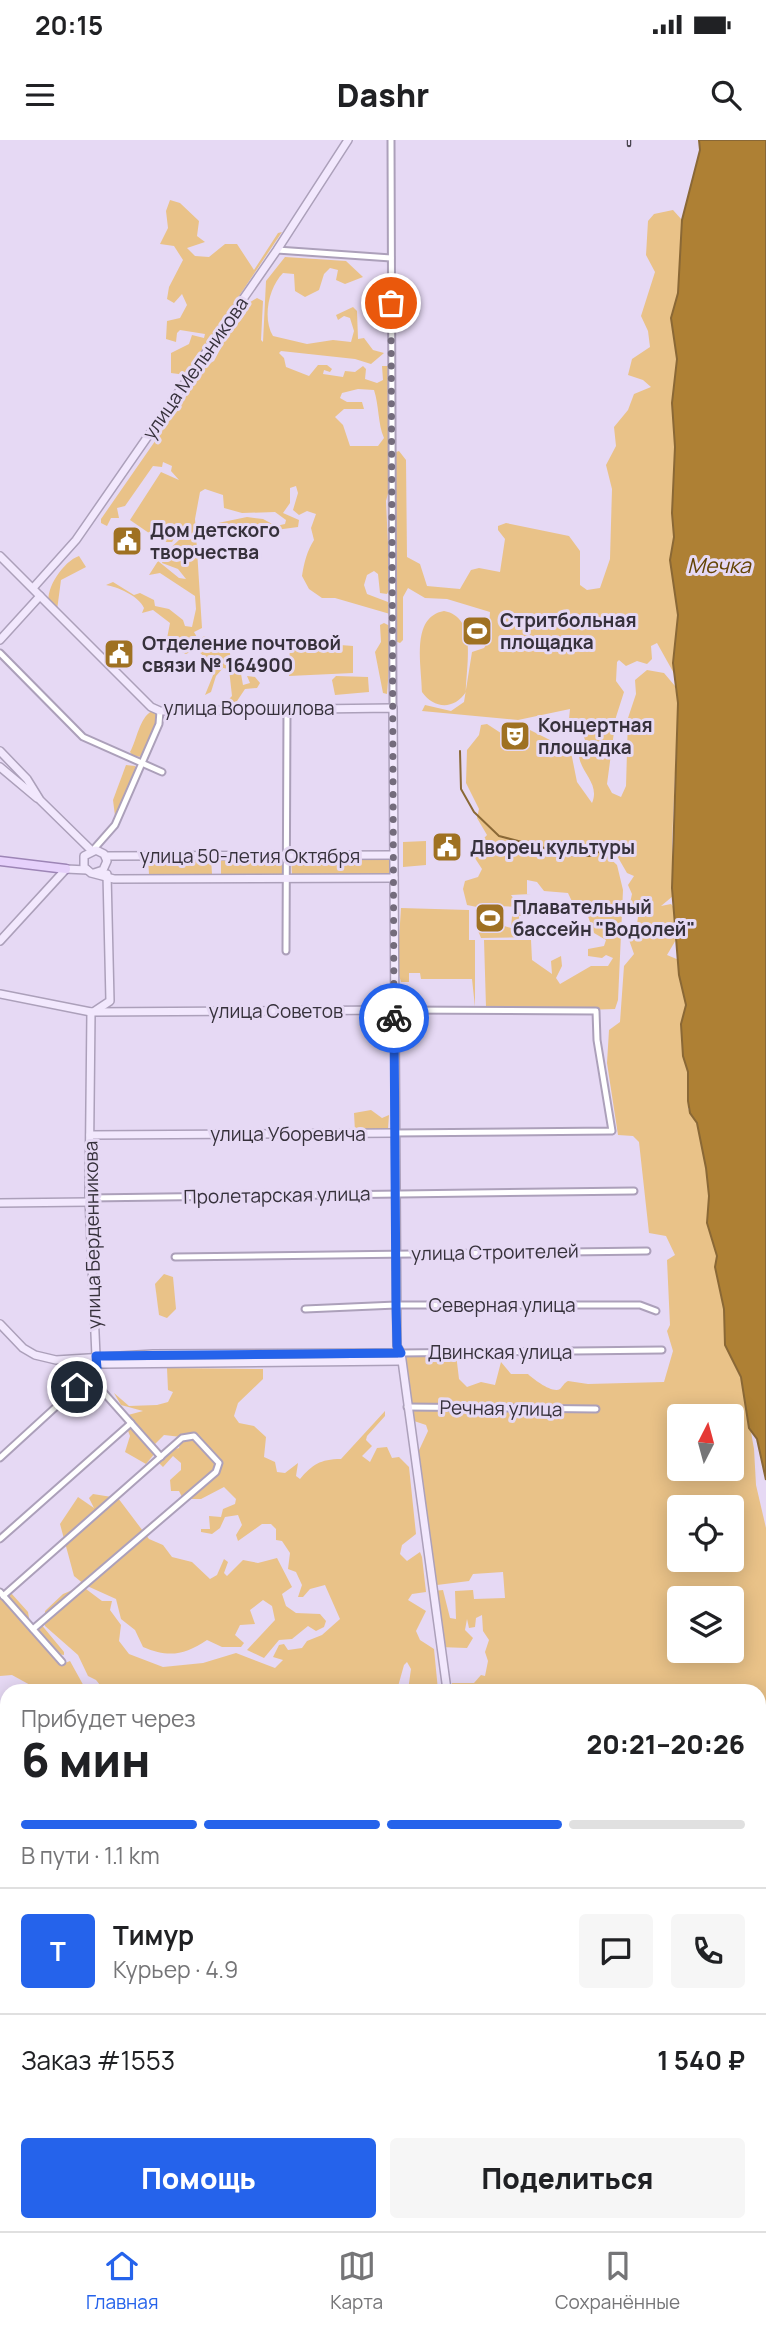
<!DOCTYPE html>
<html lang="ru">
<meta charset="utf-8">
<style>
body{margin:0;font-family:Manrope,sans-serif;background:#f6f6f6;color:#202124;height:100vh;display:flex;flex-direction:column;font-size:26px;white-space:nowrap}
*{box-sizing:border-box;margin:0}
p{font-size:23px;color:#757577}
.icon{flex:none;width:38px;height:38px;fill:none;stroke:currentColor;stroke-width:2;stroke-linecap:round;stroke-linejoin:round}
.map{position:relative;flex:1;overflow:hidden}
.sheet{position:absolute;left:0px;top:1544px;width:766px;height:548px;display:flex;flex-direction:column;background:#fff;border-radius:21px 21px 0 0;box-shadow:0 4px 18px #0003}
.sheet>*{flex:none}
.needle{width:46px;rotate:6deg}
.buttons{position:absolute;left:667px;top:1264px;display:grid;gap:14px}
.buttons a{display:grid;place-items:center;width:77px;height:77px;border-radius:7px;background:#fff;box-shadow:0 4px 18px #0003;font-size:35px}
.pin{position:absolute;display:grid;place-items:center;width:60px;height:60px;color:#fff;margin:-30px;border:4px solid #fff;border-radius:50%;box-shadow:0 2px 7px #0007}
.courier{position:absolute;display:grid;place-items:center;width:70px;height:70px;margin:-35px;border:5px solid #2563eb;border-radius:50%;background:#fff;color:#222;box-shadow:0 2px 9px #0007}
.head em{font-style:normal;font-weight:800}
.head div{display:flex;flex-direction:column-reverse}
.head{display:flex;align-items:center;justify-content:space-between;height:119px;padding:0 21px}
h1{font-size:46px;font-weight:800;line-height:52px}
.bar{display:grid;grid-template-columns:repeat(4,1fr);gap:10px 7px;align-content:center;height:84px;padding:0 21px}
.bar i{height:9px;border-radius:5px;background:#e0e0e0}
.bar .on{background:#2563eb}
.bar p{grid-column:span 4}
.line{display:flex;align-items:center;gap:18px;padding:0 21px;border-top:2px solid #e0e0e0}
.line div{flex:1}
.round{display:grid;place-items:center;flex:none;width:74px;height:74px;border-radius:7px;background:#f6f6f6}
.button{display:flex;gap:14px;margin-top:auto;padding:14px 21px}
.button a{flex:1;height:80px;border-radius:7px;background:#2563eb;color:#fff;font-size:28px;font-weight:800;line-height:80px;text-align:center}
.button a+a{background:#f6f6f6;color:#202124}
.status{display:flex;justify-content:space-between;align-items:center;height:49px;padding:0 35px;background:#fff;direction:ltr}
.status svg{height:19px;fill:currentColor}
header{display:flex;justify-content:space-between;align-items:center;height:91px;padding:0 21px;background:#fff;font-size:32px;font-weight:800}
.menu{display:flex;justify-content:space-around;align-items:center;height:98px;border-top:2px solid #e0e0e0;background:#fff;font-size:19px;color:#757577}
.menu a{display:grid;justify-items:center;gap:4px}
.menu .on{color:#2563eb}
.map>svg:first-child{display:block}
</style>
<div class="status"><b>20:15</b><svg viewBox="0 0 49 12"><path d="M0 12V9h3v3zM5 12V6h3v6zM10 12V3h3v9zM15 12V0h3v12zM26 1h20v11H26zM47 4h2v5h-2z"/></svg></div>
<header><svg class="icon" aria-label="menu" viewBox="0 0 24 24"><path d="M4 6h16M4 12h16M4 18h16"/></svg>Dashr<svg class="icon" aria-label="search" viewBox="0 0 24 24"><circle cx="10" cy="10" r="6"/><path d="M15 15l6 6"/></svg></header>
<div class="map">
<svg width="766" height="2091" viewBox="0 0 766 2091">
<rect width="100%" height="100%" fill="#e6d9f4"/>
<g fill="#e9c288" fill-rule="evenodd">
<path d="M170,60L180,63L199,81L197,96L205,102L187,108L195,116L209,117L225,104H237L254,130L278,93L282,92L186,235L171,233V213L189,204L192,195L204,198L205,194L180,190L177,193L176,202L166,199L167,181L180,178L187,165L182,154L174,163L167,159L169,147L183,120L174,106L160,104L168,88L166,71Z"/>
<path d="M673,70L682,80L678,153L671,178L677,219L672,263L675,307L672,373L674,397L670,420L678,475L673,523L676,537L657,503L651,506L652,519L647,524L637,521L626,526L619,520L617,522L616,541L624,552L616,577L607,644L612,653L621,657L626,646L628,578L636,554L635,540L647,530L664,533L675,546L678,563L672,703L673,756L661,766L671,764L676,770L674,782L665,790L677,798L667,815L679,820L686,865L681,884L683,916L688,932V969L697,983L706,1028L709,1056L707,1083L717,1116L715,1127L724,1169L725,1205L742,1241L754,1309L756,1345L766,1388V1894L762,1890L760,1872V1550H450L452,1543H474L481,1535L485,1536L488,1521L485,1512L489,1500L483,1491L482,1475L476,1478L475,1487L469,1488L467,1479L465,1490L473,1498L467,1508L439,1507L433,1451L443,1450L450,1478L456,1479L455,1451L473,1450L474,1459L505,1458L503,1432L473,1434L469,1441L437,1445L414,1321L428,1291L426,1285L414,1281L403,1215L456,1214L459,1239L467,1247L481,1242L495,1245L501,1222L511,1234H528C533,1239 553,1254 560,1249C563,1246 564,1243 568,1241L588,1244L664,1242L673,1211L667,1191L670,1185L667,1120L675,1115L666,1096L649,1093L639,1002L633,996L618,995L607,923L609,890L620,882L624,826L634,814L628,797L631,789L637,785L638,776L629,768L632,754L628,745L634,736L627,733L616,714L601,710L617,725L623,750L618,860L615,869L554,871L553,867H486L484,800H531L532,820L552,834L551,821L561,816L562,826L556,838L560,844L591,826H608L613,818L606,815L602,818L588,816V809L604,806L606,800L594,793L585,768H575L568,753L544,751L537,742L527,740V754H531L511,755L520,767L496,766L487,769L467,765L463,749L465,741L478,737L482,729L471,712L487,695L477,678L479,669L466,643L467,610L479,595L481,585L487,584L513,601L521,600L523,593L530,590L552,601L569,602L577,642L592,663C601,642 577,631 579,611L584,608L603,620L607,616L586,603L581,588L568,589L570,569L518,580L422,571L425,565L451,571L464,562L472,512L484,508L488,502L490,472L447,459L425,458L408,448L403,457V500L400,503L395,501L393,313L399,311L406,320L407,417L420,424L427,446L460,449L471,430L479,428L500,432L505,399L498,390V386L506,383L569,396L580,411V445L587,450L600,448L610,419L612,349L606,325L616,306L614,287L628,270L634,254L651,247L643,240L628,235L632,219L650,207L648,191L641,176L655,132L646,115L648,81L654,74ZM679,1276H732V1328H679ZM679,1367H732V1419H679ZM679,1458H732V1510H679Z"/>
<path d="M285,117L346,121L363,137L345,144L336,140L338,130L330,128L324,134L319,150L305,157L295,151L294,134L283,133C269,147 262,178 273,196L307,204L333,200L351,202L354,191L350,178L344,176L338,180L336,175L353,167L357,171L358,199L364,198L373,210L384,213L371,224L355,219L281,211L279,213L284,218L286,227L309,236L318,225H327L332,229L330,232L324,230L323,234L343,237L345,231L355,232L363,226L366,229L365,239L377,243L383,240L382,226H390V346L386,361L390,448L387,454L380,453L378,434L374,431L367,435L364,445L367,454L388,462L390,474L335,458H322L309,449L302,436C304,423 307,411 314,400L311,388L316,374L307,371L299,375L293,370L298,353L296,346L290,348V363L283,373L299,380L298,387L268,391L253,383C241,387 233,399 218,391V383L247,377L263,379L276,386L285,384L286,380L275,372L242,373L224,368L223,355L205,349L200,352L195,379L202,488L194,492L198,499L205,496L207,507L214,509L215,505V512L230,513L231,527L241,534L243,545L250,543L247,536L255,537L260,543L257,548L245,549L233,567L225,563L232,556L229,529L223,528L216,536L211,552L205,555L216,528L196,509L186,514L173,508L169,515L164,514L170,483L153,470L142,473L144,468C138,455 117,447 106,445L113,442L134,455L140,453L154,460L155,466L169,469L183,480L185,486L192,487L196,469L195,456L160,433L149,435L158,421L179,438L186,439L178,429L162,423L165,413L179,400L178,392L172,402H162L130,380L161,332L179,340L171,331L172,326L163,322L162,327L153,326L125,366L117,368L119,378H111L107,386L101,383V379L194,245L195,238L202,233L205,226L214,221L225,200L246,173L247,164L257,158L263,161L261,200L263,202L266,141ZM358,249L374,250C379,265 378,285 384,298L378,306H350L343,285L335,277L344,269H364L362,262H347L340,258L342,253Z"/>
<path d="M79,416L86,427L61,440L57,470L49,464C45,448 64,421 79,416Z"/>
<path d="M444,471C478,477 466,526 466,552C454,570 434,569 422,552C422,526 410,477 444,471Z"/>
<path d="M384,483L392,487L387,554L383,553L375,512L381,502L380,485Z"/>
<path d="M290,501L353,506V533L289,536Z"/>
<path d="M336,536L368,537L369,552L335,555L332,540Z"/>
<path d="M152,571L156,573V583L143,617L133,616L130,612C137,600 139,578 152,571Z"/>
<path d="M126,625L135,626L137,629L115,676L113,660Z"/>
<path d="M426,701V725L403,727V702Z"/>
<path d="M389,718V735L292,734L291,719Z"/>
<path d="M148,719H211L212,734H149Z"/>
<rect x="221" y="719" width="63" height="15"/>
<path d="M401,768L469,770V800H475V867L472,839H421L420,833H409V842H401L397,829Z"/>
<path d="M519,772L529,775L519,776V789L526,790L532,797L481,798L477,788L480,791H500L501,785L511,788L512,776Z"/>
<path d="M371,970L382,978L389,975L388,989L355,991L354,973Z"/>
<path d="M164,1134L173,1137L176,1169L167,1178L159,1175L155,1144Z"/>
<path d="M167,1228L263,1229V1239L238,1263L234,1276L239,1283L254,1286L266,1297L264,1317L275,1322L277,1332L285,1333L298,1323L296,1336L300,1339C312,1325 320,1319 341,1319L385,1271V1276L367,1296L366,1300L372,1306L362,1316L370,1322L377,1308L387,1307L392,1318L399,1317L409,1327L416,1394L402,1405L400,1414L407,1421L420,1412L422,1417L426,1452L412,1454L408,1460L426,1471L416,1491L420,1500L434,1509L438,1550H408L411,1529L407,1522L404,1525L397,1550H104L96,1540L88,1536L78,1515L45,1486V1471L63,1454L82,1446L102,1461H112L110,1470L121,1485L119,1501L129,1514L163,1527L203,1523L236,1513L275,1528L283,1520L273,1517L279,1505L284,1504L288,1510L302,1508L307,1501L322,1495L340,1479L325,1445L310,1449L303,1457H298L302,1445L296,1432L288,1429L290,1413L282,1401L276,1400V1389L271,1384H262L238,1401L236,1395L242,1385L238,1375L225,1377L220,1388L212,1394L201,1392V1389H210L209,1376L221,1377L223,1369L235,1364L236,1359L224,1347L201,1359H183L179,1351H171L170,1340L181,1330V1323L173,1316L163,1327L158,1322L167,1311L179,1308L181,1297L164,1295L153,1306L155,1313L146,1324L125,1312L130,1296L124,1280L128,1275L143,1271L121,1265L114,1253L129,1266L157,1265L168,1262L173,1252L168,1250Z"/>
<path d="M93,1354L118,1358L149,1399L163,1405L172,1417L192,1422L210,1439L217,1435L224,1419L228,1422L224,1433L227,1436L243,1420L258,1423L277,1418L292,1447L282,1454L286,1466L296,1473L320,1474L326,1481L324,1487L316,1491L308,1486L292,1499L279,1500L264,1518L247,1510L275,1480L272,1466L263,1460L250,1470L255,1484L240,1485L235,1495L244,1503L241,1507H222L207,1500C184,1515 169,1518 143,1507L135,1490L121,1479L116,1459L85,1445L74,1436L60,1384L78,1357L94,1368L89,1358Z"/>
<path d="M0,1452L11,1453L28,1472L30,1484L35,1487L40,1483L64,1512V1515L57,1514L65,1523L70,1521L86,1550H30L32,1546L12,1535L0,1536Z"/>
<path d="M0,1570L7,1575V2084H211L206,2091H0Z"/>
<path d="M760,1941L766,1946V2091H707L704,2084H760Z"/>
<path d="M254,2084H456L463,2091H252L249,2089Z"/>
<path d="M475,2084H588L590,2091H480Z"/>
</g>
<path fill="#ae8034" stroke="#8a6836" stroke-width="2" d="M699,0H766V1340L757,1299L749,1288L741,1237L725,1205L724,1169L715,1127L717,1116L707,1083L709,1056L706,1028L697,983L690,973L688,961V932L683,916L681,884L686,865L679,835L672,748L678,563L673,523L678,475L670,420L674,397L672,373L675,307L672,263L677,219L671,178L678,153L682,80L700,10Z"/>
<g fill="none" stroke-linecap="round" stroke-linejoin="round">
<path stroke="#8a6836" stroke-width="2" d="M460,611L461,649L474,672L499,696L575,716H591L611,705"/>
<g stroke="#aca0ba" stroke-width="9">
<g id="street">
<path d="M391,0L393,568"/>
<path d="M277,110L391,118"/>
<path d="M0,513L83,597L162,632"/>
<path d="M93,710L115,685L159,584L160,571"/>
<path d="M286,811L287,569"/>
<path d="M394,870L596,871L597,900L612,991L394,993"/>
<path d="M89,1058L634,1051"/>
<path d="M175,1117L647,1111"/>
<path d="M305,1169L396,1165H640L656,1171"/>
<path d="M401,1213L662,1210"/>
<path d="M89,1236L161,1317"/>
<path d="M407,1267L596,1269"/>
<path d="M0,1318L94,1232L97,1219"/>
<path d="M0,1399L131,1283"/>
<path d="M0,1452L62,1522"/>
<path d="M3,1456L182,1298L194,1296L219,1323L216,1332L33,1489"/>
</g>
</g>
<g stroke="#aca0ba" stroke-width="10">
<g id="secondary">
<path d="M0,416L151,567L160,571L393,568L397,1206L401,1213L447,1550"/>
<path d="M33,448L76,400L277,110L348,0"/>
<path d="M0,500L40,456"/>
<path d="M0,611L27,639L40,660L91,710"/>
<path d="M0,627L37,658"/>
<path d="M106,716L394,715"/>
<path d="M66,729L87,730"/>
<path d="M94,733L103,730L107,721L104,714L96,710L84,716V727L91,733L114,739L394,738"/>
<path d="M0,801L66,729"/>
<path d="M0,854L91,872L394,870"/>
<path d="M95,871L110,861L107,734"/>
<path d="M91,872L89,1058L96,1216"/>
<path d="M90,995L394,993"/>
<path d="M0,1063L89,1062"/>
<path d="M0,1184L23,1208L35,1215L56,1220L153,1214L401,1213"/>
<path d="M87,1219L103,1224L401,1221"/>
<path d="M591,2084L593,2091"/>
</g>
</g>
<g stroke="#9d85b6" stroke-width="11">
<path id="primary" d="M0,721L66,729"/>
</g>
<use href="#street" stroke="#fff" stroke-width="5"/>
<use href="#secondary" stroke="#f2e8fd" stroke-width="7"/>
<use href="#primary" stroke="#e6d1fb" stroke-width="8"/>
<g stroke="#4a4550" stroke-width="4.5">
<path id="rail" d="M629,0V5"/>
</g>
<use href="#rail" stroke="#e6d9f4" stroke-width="2" stroke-dasharray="5" stroke-linecap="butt"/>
</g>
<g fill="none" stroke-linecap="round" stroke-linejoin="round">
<path stroke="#746c7c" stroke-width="7" stroke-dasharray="0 12.6" d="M391,163L394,878"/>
<path stroke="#2563eb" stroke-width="9" d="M77,1247L97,1228L96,1216L401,1213L397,1206L396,1166L394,878"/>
</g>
<defs>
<g id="civic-square" transform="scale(1.575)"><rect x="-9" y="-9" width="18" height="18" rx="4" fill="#9f7122" stroke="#e6d9f4"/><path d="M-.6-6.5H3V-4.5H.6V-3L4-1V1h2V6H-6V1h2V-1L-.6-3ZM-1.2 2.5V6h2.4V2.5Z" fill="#fff"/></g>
<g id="stadium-square" transform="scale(1.575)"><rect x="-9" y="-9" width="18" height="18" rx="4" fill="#9f7122" stroke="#e6d9f4"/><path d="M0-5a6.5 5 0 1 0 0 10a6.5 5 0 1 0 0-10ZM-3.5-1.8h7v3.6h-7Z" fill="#fff"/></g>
<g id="theatre-square" transform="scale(1.575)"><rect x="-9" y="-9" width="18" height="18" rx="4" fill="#9f7122" stroke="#e6d9f4"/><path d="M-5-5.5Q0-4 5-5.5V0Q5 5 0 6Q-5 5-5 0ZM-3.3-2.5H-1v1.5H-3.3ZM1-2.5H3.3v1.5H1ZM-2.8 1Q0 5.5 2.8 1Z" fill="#fff"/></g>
</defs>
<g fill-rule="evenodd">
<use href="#civic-square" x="127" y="401"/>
<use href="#stadium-square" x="477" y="491"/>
<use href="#civic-square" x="119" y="514"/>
<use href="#theatre-square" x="515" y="596"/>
<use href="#civic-square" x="447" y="707"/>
<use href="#stadium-square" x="490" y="778"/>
</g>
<g text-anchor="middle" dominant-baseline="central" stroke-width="6" stroke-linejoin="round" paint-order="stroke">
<g font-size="19" fill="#36313b" stroke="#e6d9f4">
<text transform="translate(195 228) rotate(-55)">улица Мельникова</text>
<text x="249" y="568">улица Ворошилова</text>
<text x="250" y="716">улица 50-летия Октября</text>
<text x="276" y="871">улица Советов</text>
<text x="288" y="994">улица Уборевича</text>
<text transform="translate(277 1055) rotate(-1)">Пролетарская улица</text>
<text transform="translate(92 1095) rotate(-91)">улица Берденникова</text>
<text transform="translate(495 1112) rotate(-1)">улица Строителей</text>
<text x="502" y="1165">Северная улица</text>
<text x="500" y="1212">Двинская улица</text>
<text transform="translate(501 1268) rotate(1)">Речная улица</text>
</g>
<g font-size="19" font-weight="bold" fill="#36313b" stroke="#e6d9f4" text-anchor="start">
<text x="150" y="390">Дом детского<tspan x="150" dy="22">творчества</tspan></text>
<text x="500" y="480">Стритбольная<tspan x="500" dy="22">площадка</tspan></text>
<text x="142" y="503">Отделение почтовой<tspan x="142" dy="22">связи № 164900</tspan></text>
<text x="538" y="585">Концертная<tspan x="538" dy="22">площадка</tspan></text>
<text x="470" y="707">Дворец культуры</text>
<text x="513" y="767">Плавательный<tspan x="513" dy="22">бассейн "Водолей"</tspan></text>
</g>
<g font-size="21" font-style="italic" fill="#634304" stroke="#e6d9f4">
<text x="719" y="425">Мечка</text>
</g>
</g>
</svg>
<div class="buttons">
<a><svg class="needle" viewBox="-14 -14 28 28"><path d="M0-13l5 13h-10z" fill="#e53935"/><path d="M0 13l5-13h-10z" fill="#757577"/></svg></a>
<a><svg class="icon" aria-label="locate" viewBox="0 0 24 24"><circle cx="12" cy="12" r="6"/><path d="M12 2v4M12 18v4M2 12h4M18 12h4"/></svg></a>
<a><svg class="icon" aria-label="layers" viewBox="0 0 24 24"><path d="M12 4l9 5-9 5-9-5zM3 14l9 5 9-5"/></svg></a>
</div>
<div class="pin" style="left:391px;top:163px;background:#ea580c"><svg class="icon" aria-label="bag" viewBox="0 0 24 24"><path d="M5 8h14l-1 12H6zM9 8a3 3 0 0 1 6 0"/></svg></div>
<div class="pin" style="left:77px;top:1247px;background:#1f2937"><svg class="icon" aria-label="home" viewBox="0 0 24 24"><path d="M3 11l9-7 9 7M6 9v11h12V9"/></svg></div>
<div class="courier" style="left:394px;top:878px"><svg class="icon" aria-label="bike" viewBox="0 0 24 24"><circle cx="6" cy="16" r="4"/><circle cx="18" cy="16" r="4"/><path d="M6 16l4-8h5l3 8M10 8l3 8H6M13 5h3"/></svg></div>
<section class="sheet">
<div class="head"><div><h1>6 мин</h1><p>Прибудет через</p></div><em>20:21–20:26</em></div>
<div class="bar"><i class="on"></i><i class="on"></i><i class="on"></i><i></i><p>В пути · 1.1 km</p></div>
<div class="line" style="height:126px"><b class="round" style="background:#2563eb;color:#fff">Т</b><div><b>Тимур</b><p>Курьер · 4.9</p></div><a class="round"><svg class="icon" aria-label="chat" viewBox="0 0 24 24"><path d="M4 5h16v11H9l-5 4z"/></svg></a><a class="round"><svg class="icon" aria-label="phone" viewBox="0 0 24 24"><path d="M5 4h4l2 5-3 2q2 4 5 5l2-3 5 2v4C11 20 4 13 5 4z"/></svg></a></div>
<div class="line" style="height:91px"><div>Заказ #1553</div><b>1 540 ₽</b></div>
<div class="button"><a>Помощь</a><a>Поделиться</a></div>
</section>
</div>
<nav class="menu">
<a class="on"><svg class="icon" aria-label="home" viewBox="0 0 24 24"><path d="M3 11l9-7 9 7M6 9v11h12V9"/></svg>Главная</a>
<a><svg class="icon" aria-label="map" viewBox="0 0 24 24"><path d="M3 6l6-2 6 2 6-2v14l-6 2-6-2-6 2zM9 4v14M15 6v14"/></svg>Карта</a>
<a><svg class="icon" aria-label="saved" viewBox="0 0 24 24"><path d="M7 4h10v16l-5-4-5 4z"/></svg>Сохранённые</a>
</nav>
